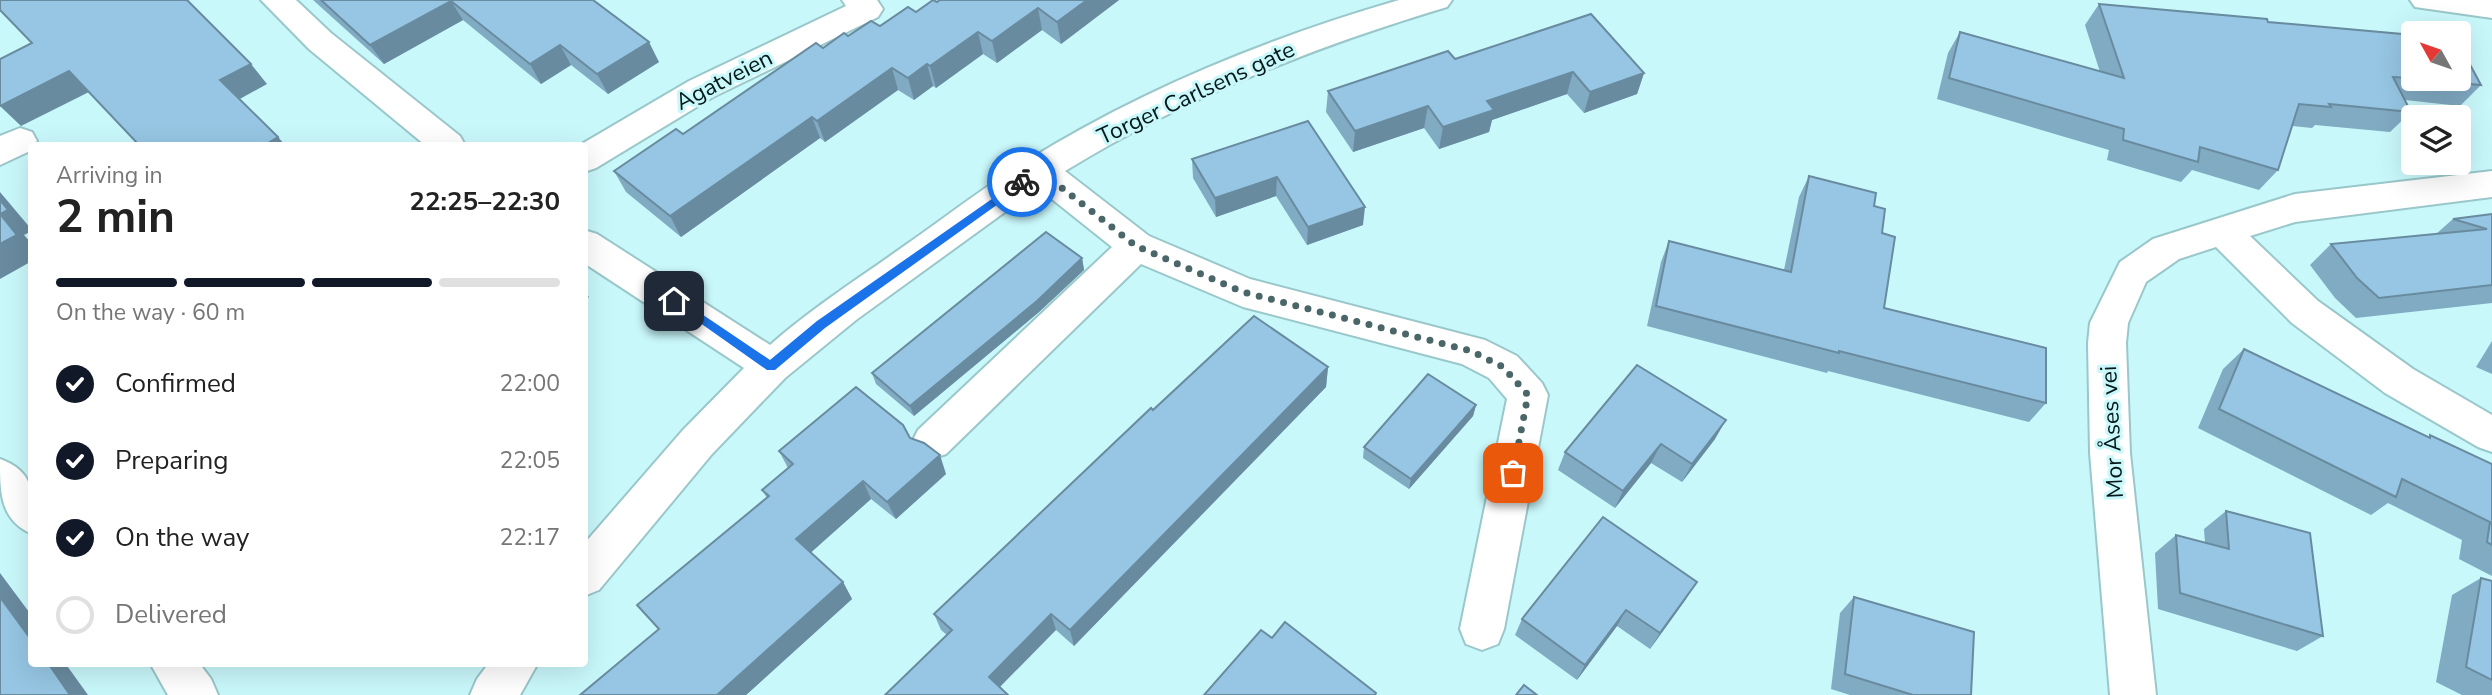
<!DOCTYPE html>
<meta charset="utf-8">
<style>
body{margin:0;font-family:"Nunito Sans",sans-serif;background:#f6f6f6;color:#222;height:100vh;display:flex;flex-direction:column;font-size:26px;white-space:nowrap}
*{box-sizing:border-box;margin:0}
p{font-size:23px;color:#767676}
.icon{flex:none;width:38px;height:38px;fill:none;stroke:currentColor;stroke-width:2;stroke-linecap:round;stroke-linejoin:round}
.map{position:relative;flex:1;overflow:hidden}
.drawer{position:absolute;left:28px;top:142px;width:560px;height:525px;display:flex;flex-direction:column;background:#fff;border-radius:7px;box-shadow:0 7px 28px #0002}
.drawer>*{flex:none}
.needle{width:46px;rotate:310deg}
.tools{position:absolute;left:2401px;top:21px;display:grid;gap:14px}
.tools a{display:grid;place-items:center;width:70px;height:70px;border-radius:7px;background:#fff;box-shadow:0 7px 28px #0002;font-size:35px}
.pin{position:absolute;display:grid;place-items:center;width:60px;height:60px;color:#fff;margin:-30px;border-radius:14px;box-shadow:0 4px 10px #0006}
.courier{position:absolute;display:grid;place-items:center;width:70px;height:70px;margin:-35px;border:5px solid #1a73e8;border-radius:50%;background:#fff;color:#222;box-shadow:0 2px 9px #0007}
.summary em{font-style:normal;font-weight:700}
.summary div{display:flex;flex-direction:column-reverse}
.summary{display:flex;align-items:center;justify-content:space-between;height:119px;padding:0 28px}
h1{font-size:46px;font-weight:700;line-height:52px}
.bar{display:grid;grid-template-columns:repeat(4,1fr);gap:10px 7px;align-content:center;height:84px;padding:0 28px}
.bar i{height:9px;border-radius:5px;background:#e0e0e0}
.bar .active{background:#111827}
.bar p{grid-column:span 4}
ol{padding:0 28px;list-style:none}
li{display:flex;align-items:center;gap:21px;height:77px}
li p{margin-inline-start:auto}
li .icon{padding:7px;border-radius:50%;background:#111827;color:#fff;stroke-width:4}
li:last-child{color:#767676}
li i{width:38px;height:38px;border:4px solid #e0e0e0;border-radius:50%}
.map>svg:first-child{display:block}
</style>
<div class="map">
<svg width="2492" height="695" viewBox="0 0 2492 695">
<rect width="100%" height="100%" fill="#c9f8fb"/>
<g fill="none" stroke-linecap="round" stroke-linejoin="round">
<g stroke="#9ac7ca" stroke-width="4">
<g id="minor">
<path d="M261,0H296L331,33L460,136L465,145H425L309,49Z"/>
<path d="M842,0H877L883,9L878,17L713,97L596,168L584,172V145H580L689,81L846,6Z"/>
<path d="M1399,0H1452L1447,7C1313,47 1184,98 1065,171L1149,236L1250,279L1485,340L1517,356L1542,383L1548,395L1504,629L1498,644L1482,650L1466,644L1460,629L1507,399L1489,378L1462,364L1243,307L1141,264L946,454L932,459L918,454L912,442L918,430L1112,247L1038,188L856,320L785,378L712,454L599,590L584,596V544L683,430L744,368L584,263V230L597,234L770,345C813,307 861,277 907,244C946,217 984,187 1025,162C1140,90 1268,38 1399,0Z"/>
<path d="M2410,0H2492V18L2415,7Z"/>
<path d="M20,128L32,132L37,141L32,145V150L0,165V136Z"/>
<path d="M2492,171V197L2295,222L2250,236L2318,301L2413,369L2492,415V452L2478,447L2385,393L2292,323L2216,247L2179,259L2146,282L2128,323L2126,343L2130,453L2156,695H2110L2090,453L2088,343L2090,323L2120,262L2153,239L2295,194Z"/>
<path d="M0,459C39,473 32,500 32,534C0,520 0,493 0,459Z"/>
<path d="M150,663H199L211,679L218,695H168Z"/>
<path d="M489,663H538L520,695H470L477,679Z"/>
</g>
</g>
<use href="#minor" fill="#fff" fill-rule="evenodd"/>
</g>
<g fill="#81aac3">
<path d="M313,0H593L659,62L608,94L571,65L541,84L463,20L384,64Z"/>
<path d="M940,0H1119L1061,44L1042,30L997,63L983,54L936,88L933,86L914,100L898,90L825,142L820,138L681,237L626,192L614,171L683,134L823,48L848,36L880,26L916,12Z"/>
<path d="M2099,4L2268,22L2481,85L2460,106L2405,100L2411,112L2390,132L2315,125L2312,128L2292,126L2278,170L2259,190L2192,170L2181,182L2107,160L2109,150L1937,99L1948,53L1960,32L2100,72L2085,25Z"/>
<path d="M1455,59L1644,73L1637,94L1584,113L1567,94L1492,120L1489,132L1439,149L1424,128L1353,152L1326,112L1328,91Z"/>
<path d="M1308,121L1363,225L1307,245L1276,196L1216,217L1193,178L1192,159Z"/>
<path d="M1809,176L1874,206L1882,233L1884,308L2046,403L2029,422L1828,371L1827,373L1647,326L1661,262L1669,241L1784,270L1799,197Z"/>
<path d="M2492,214V303L2356,318L2335,298L2310,265L2331,244L2436,234L2453,219Z"/>
<path d="M1082,258L1084,270L1039,312L914,416L876,384L872,373Z"/>
<path d="M2492,341V374L2476,367Z"/>
<path d="M2244,349L2428,437L2430,435L2492,464V576L2459,559L2462,540L2388,503L2371,515L2198,428L2223,369Z"/>
<path d="M1328,367L1326,387L1074,646L1056,630L947,635L941,630L934,614L1153,410Z"/>
<path d="M1476,405L1473,416L1409,489L1363,458L1364,447Z"/>
<path d="M910,438L946,474L896,519L871,499L811,552L843,582L852,599L746,695H580L659,629L637,605L767,498L762,490L788,468L779,451Z"/>
<path d="M1715,439L1682,482L1651,463L1615,508L1558,470L1565,452Z"/>
<path d="M2226,511L2323,636L2297,651L2158,609L2155,553L2176,535L2205,543L2204,529Z"/>
<path d="M2481,578L2492,581V695H2462L2436,682L2452,595Z"/>
<path d="M1854,597L1971,695H1850L1831,689L1840,613Z"/>
<path d="M1686,599L1650,649L1617,626L1577,680L1515,635L1522,619Z"/>
</g>
<g fill="#698b9f">
<path d="M1087,0H1119L1061,44L1057,22Z"/>
<path d="M451,1L463,20L384,64L370,45Z"/>
<path d="M1038,8L1042,30L997,63L992,41Z"/>
<path d="M978,32L983,54L936,88L930,66Z"/>
<path d="M649,42L659,62L608,94L597,74Z"/>
<path d="M560,45L571,65L541,84L530,64Z"/>
<path d="M251,64L267,84L238,100L220,80Z"/>
<path d="M927,64L933,86L914,100L908,78Z"/>
<path d="M892,68L898,90L825,142L817,121Z"/>
<path d="M69,71L89,92L21,126L0,106Z"/>
<path d="M1573,72L1567,94L1492,120L1489,132L1439,149L1443,127L1487,101Z"/>
<path d="M1644,73L1637,94L1584,113L1590,92Z"/>
<path d="M1428,106L1424,128L1353,152L1355,131Z"/>
<path d="M812,117L820,138L681,237L670,216Z"/>
<path d="M278,137L285,145H273L270,142Z"/>
<path d="M1277,177L1276,196L1216,217L1215,198Z"/>
<path d="M0,192L32,230V231L24,235L32,244V261L0,279Z"/>
<path d="M1365,207L1363,225L1307,245L1308,227Z"/>
<path d="M1082,258L1084,270L1039,312L914,416L910,406Z"/>
<path d="M584,290L589,297L584,300Z"/>
<path d="M1328,367L1326,387L1074,646L1070,630Z"/>
<path d="M1476,405L1473,416L1409,489L1411,479Z"/>
<path d="M1726,420L1715,439L1682,482L1692,464Z"/>
<path d="M1661,444L1651,463L1615,508L1623,491Z"/>
<path d="M940,455L946,474L896,519L887,502Z"/>
<path d="M863,481L871,499L807,556L796,539Z"/>
<path d="M0,573L32,616V641L0,597Z"/>
<path d="M843,582L852,599L746,695H717Z"/>
<path d="M1697,582L1686,599L1650,649L1660,633Z"/>
<path d="M1626,610L1617,626L1577,680L1585,665Z"/>
<path d="M1051,614L1056,630L995,692L989,677Z"/>
<path d="M48,663H65L88,695H70Z"/>
</g>
<g fill="#96c6e3" stroke="#698b9f" stroke-width="2">
<path d="M0,0H187L251,64L220,80L278,137L270,142L273,145H139L69,71L0,106V59L32,43L0,10Z"/>
<path d="M321,0H593L649,42L597,74L560,45L530,64L451,1L370,45Z"/>
<path d="M933,0L937,2L940,0H1087L1057,22L1038,8L992,41L978,32L930,66L927,64L908,78L892,68L817,121L812,117L670,216L614,171L676,129L683,134L816,43L823,48L844,33L848,36L871,21L880,26L908,7L916,12Z"/>
<path d="M2099,4L2267,19L2268,22L2413,35V78L2393,77L2411,112L2329,104L2331,107L2299,104L2278,170L2200,147L2198,162L2123,140L2124,129L1949,78L1960,32L2124,78Z"/>
<path d="M1591,14L1644,73L1590,92L1573,72L1487,101L1494,110L1443,127L1428,106L1355,131L1328,91L1448,51L1455,59Z"/>
<path d="M2459,44L2481,85L2416,79H2459Z"/>
<path d="M1308,121L1365,207L1308,227L1277,177L1215,198L1192,159Z"/>
<path d="M1809,176L1876,193L1874,206L1885,209L1882,233L1895,237L1884,308L2046,348V403L1839,351V353L1656,306L1669,241L1791,272Z"/>
<path d="M0,200L8,210L0,214Z"/>
<path d="M0,214L17,235L0,244Z"/>
<path d="M2492,214V285L2379,298L2357,278L2331,244L2487,229L2453,219Z"/>
<path d="M1046,232L1082,258L1037,301L910,406L872,373Z"/>
<path d="M1254,316L1328,367L1070,630L1051,614L989,677L1008,695H885L952,630L934,614L1151,408L1153,410Z"/>
<path d="M2244,349L2430,438V435L2492,464V545L2487,542L2490,522L2402,479L2396,497L2219,409Z"/>
<path d="M1637,365L1726,420L1692,464L1661,444L1623,491L1565,452Z"/>
<path d="M1428,374L1476,405L1411,479L1364,447Z"/>
<path d="M856,387L903,425L910,438L924,443L940,455L887,502L863,481L796,539L843,582L717,695H580L659,629L637,605L769,496L762,490L793,464L779,451Z"/>
<path d="M2226,511L2310,533L2323,636L2180,593L2176,535L2229,549Z"/>
<path d="M1603,517L1697,582L1660,633L1626,610L1585,665L1522,619Z"/>
<path d="M2481,578L2492,581V680L2466,667Z"/>
<path d="M0,597L32,641V663H48L70,695H0Z"/>
<path d="M1854,597L1974,632L1971,695H1913L1845,674Z"/>
<path d="M1285,622L1376,693L1375,695H1204L1261,630L1272,638Z"/>
<path d="M1524,685L1537,695H1516Z"/>
</g>
<path fill="#1a73e8" d="M1022,178L1026,179V184L825,328L775,370H767L669,301L670,298H678L770,360L817,321Z"/>
<g fill="none" stroke-linecap="round" stroke-linejoin="round">
<path stroke="#4a6668" stroke-width="7" stroke-dasharray="0 12.6" d="M1022,182L1039,170L1136,246L1243,292L1471,351L1503,367L1528,395L1513,473"/>
</g>
<g text-anchor="middle" dominant-baseline="central" stroke-width="6" stroke-linejoin="round" paint-order="stroke">
<g font-size="23" fill="#061819" stroke="#c9f8fb">
<text transform="translate(724 80) rotate(-27)">Agatveien</text>
<text transform="translate(1196 93) rotate(-25)">Torger Carlsens gate</text>
<text transform="translate(2112 432) rotate(-93)">Mor Åses vei</text>
</g>
</g>
</svg>
<div class="tools">
<a><svg class="needle" viewBox="-14 -14 28 28"><path d="M0-13l5 13h-10z" fill="#e53935"/><path d="M0 13l5-13h-10z" fill="#767676"/></svg></a>
<a><svg class="icon" aria-label="layers" viewBox="0 0 24 24"><path d="M12 4l9 5-9 5-9-5zM3 14l9 5 9-5"/></svg></a>
</div>
<div class="pin" style="left:1513px;top:473px;background:#ea580c"><svg class="icon" aria-label="bag" viewBox="0 0 24 24"><path d="M5 8h14l-1 12H6zM9 8a3 3 0 0 1 6 0"/></svg></div>
<div class="pin" style="left:674px;top:301px;background:#1f2937"><svg class="icon" aria-label="home" viewBox="0 0 24 24"><path d="M3 11l9-7 9 7M6 9v11h12V9"/></svg></div>
<div class="courier" style="left:1022px;top:182px"><svg class="icon" aria-label="bike" viewBox="0 0 24 24"><circle cx="6" cy="16" r="4"/><circle cx="18" cy="16" r="4"/><path d="M6 16l4-8h5l3 8M10 8l3 8H6M13 5h3"/></svg></div>
<section class="drawer">
<div class="summary"><div><h1>2 min</h1><p>Arriving in</p></div><em>22:25–22:30</em></div>
<div class="bar"><i class="active"></i><i class="active"></i><i class="active"></i><i></i><p>On the way · 60 m</p></div>
<ol>
<li><svg class="icon" aria-label="check" viewBox="0 0 24 24"><path d="M5 12l5 5 9-10"/></svg>Confirmed<p>22:00</p></li>
<li><svg class="icon" aria-label="check" viewBox="0 0 24 24"><path d="M5 12l5 5 9-10"/></svg>Preparing<p>22:05</p></li>
<li><svg class="icon" aria-label="check" viewBox="0 0 24 24"><path d="M5 12l5 5 9-10"/></svg>On the way<p>22:17</p></li>
<li><i></i>Delivered</li>
</ol>
</section>
</div>
